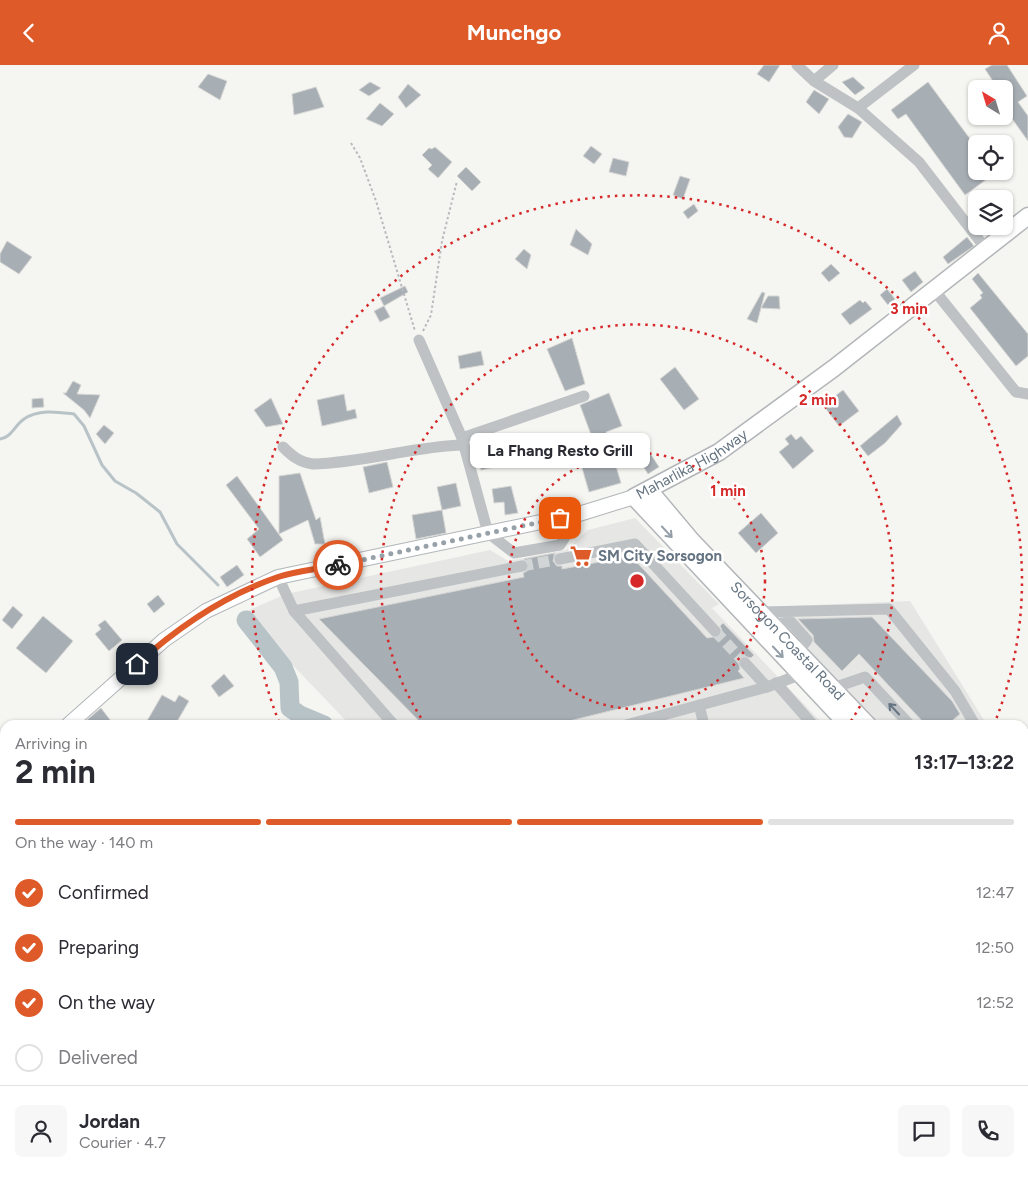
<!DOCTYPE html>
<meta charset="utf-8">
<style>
body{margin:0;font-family:Figtree,sans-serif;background:#f7f7f7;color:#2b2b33;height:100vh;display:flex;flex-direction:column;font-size:19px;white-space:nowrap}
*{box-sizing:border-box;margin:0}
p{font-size:16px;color:#7c7c81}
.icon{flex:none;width:28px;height:28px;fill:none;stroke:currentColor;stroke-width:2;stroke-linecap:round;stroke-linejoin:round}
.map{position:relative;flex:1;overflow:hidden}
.sheet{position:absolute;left:0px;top:655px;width:1029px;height:465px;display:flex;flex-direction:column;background:#fff;border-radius:15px 15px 0 0;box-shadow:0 1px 4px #0004}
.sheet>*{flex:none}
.needle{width:32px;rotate:322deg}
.fabs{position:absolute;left:968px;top:15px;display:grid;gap:10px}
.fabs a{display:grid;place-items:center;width:45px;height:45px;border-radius:8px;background:#fff;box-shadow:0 1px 4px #0004;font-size:25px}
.pin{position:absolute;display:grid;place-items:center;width:42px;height:42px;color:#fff;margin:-21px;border-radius:10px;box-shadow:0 2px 8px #0006}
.courier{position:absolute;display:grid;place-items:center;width:50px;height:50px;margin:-25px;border:4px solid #de5a28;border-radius:50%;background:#fff;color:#222;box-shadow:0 1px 6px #0007}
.bubble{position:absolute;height:35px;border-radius:8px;background:#fff;box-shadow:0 1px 4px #0004;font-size:16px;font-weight:700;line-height:35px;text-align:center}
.overview em{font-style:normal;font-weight:700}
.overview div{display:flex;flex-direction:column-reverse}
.overview{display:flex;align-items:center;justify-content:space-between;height:85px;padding:0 15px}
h1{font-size:32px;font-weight:700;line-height:38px}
.bar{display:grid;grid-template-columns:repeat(4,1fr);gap:8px 5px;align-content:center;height:60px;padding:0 15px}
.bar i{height:6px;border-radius:4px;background:#e1e1e2}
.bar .active{background:#de5a28}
.bar p{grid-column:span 4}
.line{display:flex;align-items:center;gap:12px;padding:0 15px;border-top:1px solid #e1e1e2}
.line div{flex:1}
.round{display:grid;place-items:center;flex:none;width:52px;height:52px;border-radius:8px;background:#f7f7f7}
ol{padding:0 15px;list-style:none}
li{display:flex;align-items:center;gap:15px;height:55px}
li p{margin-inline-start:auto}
li .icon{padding:5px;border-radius:50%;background:#de5a28;color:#fff;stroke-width:4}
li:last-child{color:#7c7c81}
li i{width:28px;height:28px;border:2px solid #e1e1e2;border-radius:50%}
header{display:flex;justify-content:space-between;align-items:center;height:65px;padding:0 15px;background:#de5a28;color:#fff;font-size:22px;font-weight:700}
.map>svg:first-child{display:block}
</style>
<header><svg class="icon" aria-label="back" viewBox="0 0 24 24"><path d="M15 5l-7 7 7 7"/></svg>Munchgo<svg class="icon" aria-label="person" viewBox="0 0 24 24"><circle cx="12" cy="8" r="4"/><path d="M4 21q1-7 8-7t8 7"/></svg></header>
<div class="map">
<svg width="1028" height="1120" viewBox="0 0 1028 1120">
<rect width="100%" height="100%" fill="#f5f5f1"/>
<g fill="#e6e7e5">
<path d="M635,453L719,539L712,543L824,660H350L286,593L247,546L286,529L490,485L508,496L566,485L588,465Z"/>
<path d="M910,536L987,660H881L768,542Z"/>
<path d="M1024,696L1028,698V799L1024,804Z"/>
</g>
<path fill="#b8c3c8" d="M790,1115H876L878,1120H788Z"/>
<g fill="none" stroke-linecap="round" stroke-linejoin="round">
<path stroke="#b8c3c8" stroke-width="3" d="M0,374C11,373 15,360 24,354C39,344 57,347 74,349L84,361L102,400L115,416L136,428L160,447L177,479L218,520"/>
<path stroke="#b8c3c8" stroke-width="19" d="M246,555L283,602L289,617L290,643L300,650L324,660"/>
</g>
<g fill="#a7aeb4" stroke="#d6d6d4">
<path d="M764,0H780L769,17L757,9Z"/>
<path d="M992,0H1007L1027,31L1018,37L1028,51V76L1008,48L1012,46L1004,32V24H998L985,4Z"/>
<path d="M208,9L227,16L220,35L198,22Z"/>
<path d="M853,12L865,23L855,30L842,17Z"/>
<path d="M370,17L381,23L369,31L359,25Z"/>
<path d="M928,17L976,82V106H998L965,130L906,49L898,54L891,45Z"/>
<path d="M408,19L421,30L406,43L398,32Z"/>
<path d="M316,22L324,42L294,50L292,29Z"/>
<path d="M814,25L829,34L819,49L806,37Z"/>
<path d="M380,38L394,49L382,61L366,54Z"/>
<path d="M848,49L862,57L852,73L844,72L838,62Z"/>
<path d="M591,81L602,89L594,99L583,91Z"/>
<path d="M435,82L452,97L438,113L428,104L432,100L422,90L429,83L432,84Z"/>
<path d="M613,93L629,97L626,111L609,107Z"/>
<path d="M466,102L481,117L472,126L457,111Z"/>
<path d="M680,111L690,114L683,134L673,130Z"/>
<path d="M694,139L698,146L688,154L683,147Z"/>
<path d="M576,164L592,179L588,190L570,180Z"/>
<path d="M967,172L974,181L948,199L943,192Z"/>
<path d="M7,176L32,192L19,209L0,197V189Z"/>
<path d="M524,184L531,190L527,204L515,194Z"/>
<path d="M831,199L840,208L829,217L821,208Z"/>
<path d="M915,206L923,217L911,227L902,215Z"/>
<path d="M978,208L1028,269V291L1016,301L970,243L982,233L980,230L983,228L972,214Z"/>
<path d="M405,221L408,227L384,241L380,233Z"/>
<path d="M887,224L895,234L888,240L880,230Z"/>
<path d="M762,227L765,228L757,258L747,254Z"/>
<path d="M768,231H779L780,244L761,243Z"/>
<path d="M860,235L863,238L865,236L872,244L850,260L841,249Z"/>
<path d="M384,241L390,252L380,257L374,246Z"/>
<path d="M572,273L585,319L565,326L547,284Z"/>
<path d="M481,286L484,300L460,304L458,291Z"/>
<path d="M675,302L699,334L684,345L660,314Z"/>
<path d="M73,316L81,320L77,329L100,330L90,353L84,345L63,328H66Z"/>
<path d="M843,325L859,346L839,361L823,340Z"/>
<path d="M609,328L622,361L606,367L621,418L589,427L578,389L596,383L580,340Z"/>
<path d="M344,329L347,346L355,344L357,353L322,361L317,335Z"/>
<path d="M43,333L44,342L32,343V334Z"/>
<path d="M271,333L283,359L266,362L254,345Z"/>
<path d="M897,350L902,359L885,378L868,391L860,381Z"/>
<path d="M104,360L114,368L105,379L96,369Z"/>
<path d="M791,369L796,375L801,371L814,386L793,404L779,387L789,379L785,374Z"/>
<path d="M497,370L504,400L481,405L475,377Z"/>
<path d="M648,385L659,402L648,409L637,392Z"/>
<path d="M387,397L393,422L369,428L363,402Z"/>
<path d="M300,408L316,455L320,452L325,479H315L308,455L279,469V411Z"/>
<path d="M237,411L283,475L260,492L247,474L259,464L226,420Z"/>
<path d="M456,418L461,441L442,445L437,422Z"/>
<path d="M511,421L518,448L505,450L504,437L494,438L492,424Z"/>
<path d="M442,445L446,468L416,474L412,450Z"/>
<path d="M761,448L778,468L756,488L738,468Z"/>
<path d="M555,488L553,496L557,501H562V504L631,491L707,573L720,571L722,565L720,561L723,558L754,590L751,593L743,591L738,595L740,604L738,606L744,613L553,660H423L319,554L524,512L523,508L527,506L529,500L524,494Z"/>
<path d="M237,500L244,510L227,522L220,512Z"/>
<path d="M158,530L165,539L154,548L147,539Z"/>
<path d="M13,541L23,550L12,564L2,555Z"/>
<path d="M43,551L73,576L46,608L16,583Z"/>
<path d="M872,552L952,636L960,649L947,660H926L859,589L842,606L814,577L813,570L798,554Z"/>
<path d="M105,555L122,575L109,586L95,569L101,564L98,560Z"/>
<path d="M224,609L234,621L219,632L211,621Z"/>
<path d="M162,630L175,637L179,630L189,636L175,660H155L147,656Z"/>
<path d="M101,643L114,660H81Z"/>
</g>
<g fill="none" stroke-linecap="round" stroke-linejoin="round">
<g stroke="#d1d5d5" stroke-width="11" stroke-dasharray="11 5.5" stroke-linecap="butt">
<path d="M522,501L560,494"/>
<path d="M715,566L745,598"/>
</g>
<g stroke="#b1b6b9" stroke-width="16">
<g id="major">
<path d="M68,660L164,575L206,546L278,512L579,449L634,432"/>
<path d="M0,721L5,716"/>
</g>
</g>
<g stroke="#b3b6b9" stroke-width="19">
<g id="highway">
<path id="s1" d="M649,425L691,475L868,660"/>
<path id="s2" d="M848,660L634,432L719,387L834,303L1028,151"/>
<path d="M1024,825L1028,832"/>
<path d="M1024,869L1028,881"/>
<path d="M1021,1120L1028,1113"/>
</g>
</g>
<g stroke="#b8bbbd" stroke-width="2" stroke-dasharray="2.5 2.5" stroke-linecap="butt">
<path d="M351,78L360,93L376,136L415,266"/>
<path d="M423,266L431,250L442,176L457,116"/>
</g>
<g stroke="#bec2c5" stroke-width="11">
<path d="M797,0L814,16L858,43L919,97L986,184"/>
<path d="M814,16L833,0"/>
<path d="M858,43L914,0"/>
<path d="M934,225L1016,327L1028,329"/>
<path d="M419,275L462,373L488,468L514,488L560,480L579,449"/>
<path d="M462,373L584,331"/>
<path d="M283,382C292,391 299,397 313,399C364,398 413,381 464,380"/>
<path d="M560,494L635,479L715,566"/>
<path d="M278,512L294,546L394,660"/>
<path d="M294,546L522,501"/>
<path d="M763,547L889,544L955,626L975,660"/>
<path d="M773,559L791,557L807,575L799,586"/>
<path d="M745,598L767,622"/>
<path d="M776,618L813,660"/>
<path d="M833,623L865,612L910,660"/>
<path d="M699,640L704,660"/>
<path d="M626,660L767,622L799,610"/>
<path d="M0,806L5,809"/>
<path d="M370,1115L377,1120"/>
</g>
<use href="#major" stroke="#fff" stroke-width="14"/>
<use href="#highway" stroke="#fff" stroke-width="16"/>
</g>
<defs><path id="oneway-shaft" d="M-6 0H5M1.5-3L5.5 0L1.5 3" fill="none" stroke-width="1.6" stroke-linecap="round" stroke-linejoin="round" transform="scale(1.25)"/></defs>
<g stroke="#939ea8">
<use href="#oneway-shaft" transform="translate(667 467) rotate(47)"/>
<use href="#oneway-shaft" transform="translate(778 587) rotate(47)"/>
</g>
<use stroke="#657482" href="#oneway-shaft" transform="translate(894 644) rotate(-133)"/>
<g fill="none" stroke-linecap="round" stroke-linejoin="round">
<path stroke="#97a1a9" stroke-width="5" stroke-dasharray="0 9" d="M338,500L560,453"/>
<path stroke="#de5a28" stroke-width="6" d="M137,599C178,562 225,530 278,512C297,506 318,504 338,500"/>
</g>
<g fill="none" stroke="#d62828" stroke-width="2.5" stroke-dasharray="2.5 5">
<circle cx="637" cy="516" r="128"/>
<path d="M425 659A256 256 0 1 1 849 659"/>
<path d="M279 657A385 385 0 1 1 995 657"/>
</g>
<defs>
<g id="supermarket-bare" transform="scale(1.725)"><path d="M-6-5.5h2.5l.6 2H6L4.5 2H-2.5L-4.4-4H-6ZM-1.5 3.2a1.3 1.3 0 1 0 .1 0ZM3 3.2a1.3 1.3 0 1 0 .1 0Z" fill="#de5a28" stroke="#fff" stroke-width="2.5" paint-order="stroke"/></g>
</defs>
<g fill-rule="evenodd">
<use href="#supermarket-bare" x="581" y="491"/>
</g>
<g text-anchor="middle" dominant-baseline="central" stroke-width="5" stroke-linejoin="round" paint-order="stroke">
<g font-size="15" fill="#657482" stroke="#fff">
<text stroke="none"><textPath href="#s2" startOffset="379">Maharlika Highway</textPath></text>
<text stroke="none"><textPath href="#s1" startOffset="205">Sorsogon Coastal Road</textPath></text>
</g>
<g font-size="15" font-weight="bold" fill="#657482" stroke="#fff" text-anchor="start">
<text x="598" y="491">SM City Sorsogon</text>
</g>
</g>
<circle cx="637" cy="516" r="8" fill="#d62828" stroke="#fff" stroke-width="2.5"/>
<g font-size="15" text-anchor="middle" font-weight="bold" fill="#d62828" stroke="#fff" stroke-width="5" stroke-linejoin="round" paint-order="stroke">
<text x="909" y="249">3 min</text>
<text x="818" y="340">2 min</text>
<text x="728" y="431">1 min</text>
</g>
</svg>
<div class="fabs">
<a><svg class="needle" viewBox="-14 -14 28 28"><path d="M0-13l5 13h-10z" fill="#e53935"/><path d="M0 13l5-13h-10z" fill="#7c7c81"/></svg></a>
<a><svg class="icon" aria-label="locate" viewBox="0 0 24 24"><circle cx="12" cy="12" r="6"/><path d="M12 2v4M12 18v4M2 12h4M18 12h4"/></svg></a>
<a><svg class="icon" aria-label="layers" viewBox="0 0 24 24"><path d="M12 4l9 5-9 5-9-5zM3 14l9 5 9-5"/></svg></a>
</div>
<div class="pin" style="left:560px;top:453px;background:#ea580c"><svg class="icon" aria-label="bag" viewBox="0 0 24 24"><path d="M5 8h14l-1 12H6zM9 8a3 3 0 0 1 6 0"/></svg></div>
<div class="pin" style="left:137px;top:599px;background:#1f2937"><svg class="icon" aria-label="home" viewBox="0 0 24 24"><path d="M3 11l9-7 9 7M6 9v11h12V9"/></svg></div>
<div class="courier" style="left:338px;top:500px"><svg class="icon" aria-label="bike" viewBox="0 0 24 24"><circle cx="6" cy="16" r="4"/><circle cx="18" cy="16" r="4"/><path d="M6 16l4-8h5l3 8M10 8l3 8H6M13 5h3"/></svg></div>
<div class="bubble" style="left:470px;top:368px;width:180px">La Fhang Resto Grill</div>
<section class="sheet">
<div class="overview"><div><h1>2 min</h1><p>Arriving in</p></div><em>13:17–13:22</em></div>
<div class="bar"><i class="active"></i><i class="active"></i><i class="active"></i><i></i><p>On the way · 140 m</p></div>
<ol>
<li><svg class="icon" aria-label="check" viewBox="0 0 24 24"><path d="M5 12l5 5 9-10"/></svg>Confirmed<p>12:47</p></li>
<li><svg class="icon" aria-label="check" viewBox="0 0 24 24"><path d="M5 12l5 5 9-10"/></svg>Preparing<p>12:50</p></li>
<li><svg class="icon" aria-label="check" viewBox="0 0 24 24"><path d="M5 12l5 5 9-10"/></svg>On the way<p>12:52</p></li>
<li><i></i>Delivered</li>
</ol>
<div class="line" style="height:90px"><a class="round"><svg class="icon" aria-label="person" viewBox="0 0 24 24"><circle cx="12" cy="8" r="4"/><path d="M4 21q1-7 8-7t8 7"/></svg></a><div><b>Jordan</b><p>Courier · 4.7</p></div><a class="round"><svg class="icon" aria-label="chat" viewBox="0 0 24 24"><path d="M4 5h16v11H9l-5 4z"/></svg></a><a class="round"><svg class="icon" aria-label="phone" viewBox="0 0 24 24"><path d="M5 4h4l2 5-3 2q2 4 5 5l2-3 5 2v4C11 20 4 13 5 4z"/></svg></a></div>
</section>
</div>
